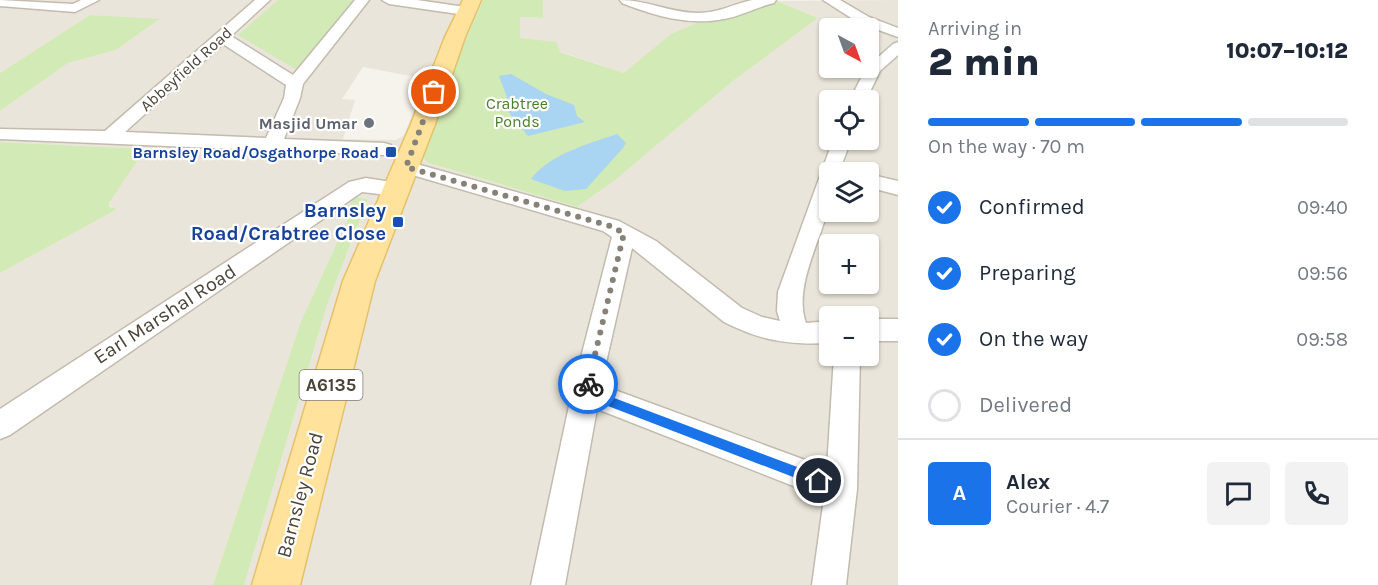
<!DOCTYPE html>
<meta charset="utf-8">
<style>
body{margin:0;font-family:Karla,sans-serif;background:#f2f2f3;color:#1f2937;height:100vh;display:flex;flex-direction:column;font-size:22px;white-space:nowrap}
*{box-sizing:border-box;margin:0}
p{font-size:20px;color:#747a83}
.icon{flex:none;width:33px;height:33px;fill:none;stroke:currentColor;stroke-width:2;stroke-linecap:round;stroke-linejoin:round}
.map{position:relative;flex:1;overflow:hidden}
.drawer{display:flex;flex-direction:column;background:#fff;width:480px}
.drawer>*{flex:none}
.needle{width:39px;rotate:139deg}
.buttons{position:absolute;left:819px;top:18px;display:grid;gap:12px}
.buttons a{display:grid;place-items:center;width:60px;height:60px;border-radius:6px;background:#fff;box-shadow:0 2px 4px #0004;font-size:30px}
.pin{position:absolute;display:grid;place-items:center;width:51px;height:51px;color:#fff;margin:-26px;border:3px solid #fff;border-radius:50%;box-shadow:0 2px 6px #0007}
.courier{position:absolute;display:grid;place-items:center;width:60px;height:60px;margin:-30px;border:4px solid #1a73e8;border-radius:50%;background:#fff;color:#222;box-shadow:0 2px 8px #0007}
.headline em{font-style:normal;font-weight:800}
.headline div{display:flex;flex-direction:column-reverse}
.headline{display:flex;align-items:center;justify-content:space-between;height:102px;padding:0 30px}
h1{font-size:39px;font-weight:800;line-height:45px}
.bar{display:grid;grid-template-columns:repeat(4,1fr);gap:9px 6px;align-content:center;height:72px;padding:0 30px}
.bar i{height:8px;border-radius:4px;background:#e0e1e3}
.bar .selected{background:#1a73e8}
.bar p{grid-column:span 4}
.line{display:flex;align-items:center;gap:15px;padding:0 30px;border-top:2px solid #e0e1e3}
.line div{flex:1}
.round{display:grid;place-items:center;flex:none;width:63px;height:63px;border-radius:6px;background:#f2f2f3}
ol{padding:0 30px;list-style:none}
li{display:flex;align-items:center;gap:18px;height:66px}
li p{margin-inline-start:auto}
li .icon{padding:6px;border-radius:50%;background:#1a73e8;color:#fff;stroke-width:4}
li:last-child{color:#747a83}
li i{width:33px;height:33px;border:3px solid #e0e1e3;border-radius:50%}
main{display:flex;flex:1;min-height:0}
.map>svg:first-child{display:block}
</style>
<main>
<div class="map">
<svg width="898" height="585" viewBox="0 0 898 585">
<rect width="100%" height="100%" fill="#f6f3ec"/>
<g fill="#eae5da" fill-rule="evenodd">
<path d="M0,0H483L465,41L421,157L429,163L577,207L614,181L733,81L818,18L778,1L898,0V585H244L327,305L368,199L354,197L344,215L347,221L301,321L213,585H0V273L114,211L109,203L144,149L0,142V111L68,63L116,50L159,20L90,15L0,73ZM830,28H868V68H830ZM363,67L426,79L404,135L396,140L343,139L355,100L342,99ZM830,100H868V140H830ZM830,172H868V212H830ZM830,244H868V284H830ZM830,316H868V356H830Z"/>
<path d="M543,0H769L624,73L520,38V17L543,18Z"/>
</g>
<g fill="#d2eab5">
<path d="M278,0H346L353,1L297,70L238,35Z"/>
<path d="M483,0H543V18L520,17V38L556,42L560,52L624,73L671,34L711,17L775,0L818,18L733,81L614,181L577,207L429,163L421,157L465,41Z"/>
<path d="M90,15L160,19L116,50L68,63L0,111V73Z"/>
<path d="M0,142L145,149L109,203L110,207L116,209L114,211L0,273Z"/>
<path d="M354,197L368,199L327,305L244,585H213L301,321L347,221L344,215Z"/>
</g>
<g fill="#a9d4f2">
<path d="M511,74L546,94L574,105L577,116L585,122L528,136L507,110L508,100L499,76Z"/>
<path d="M617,134L626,143L623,148L586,189L565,191L531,179C550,154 588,144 617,134Z"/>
</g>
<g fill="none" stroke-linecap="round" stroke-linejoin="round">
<g stroke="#c2bbae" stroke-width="3">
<g id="minor">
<path d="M0,0L73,4L81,0H99L75,12L0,6Z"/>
<path d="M255,0H270L231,36L293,75L355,0H369L303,84L300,98L284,139L384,143L391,145L393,149L391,153L384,155L0,139V129L105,131ZM223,44L286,85L284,98L266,138L125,132Z"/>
<path d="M382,0H417L465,7L472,11L465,15L389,4Z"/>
<path d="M620,0C647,0 671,13 698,13C719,13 733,4 752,0C760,0 768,0 776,0L774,3C757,7 741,16 724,19C689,26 655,16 622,3Z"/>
<path d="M823,0H840L869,17L898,28V37L859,23Z"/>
<path d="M898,42V55L880,71L866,100H850L866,68L893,44Z"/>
<path d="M833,140H851L839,172H830C830,183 831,195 829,205C821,241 793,287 806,323L830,321V343C789,345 761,341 724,322L632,248L601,385L827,468L834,356H860L857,489L846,585H812L824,498L597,409L565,585H531L572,392L612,237L603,231L399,171L396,167L399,163L406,161L619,221L656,241L742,308L762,317L780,321L777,311L778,292Z"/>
<path d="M868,174L898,181V195L868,187Z"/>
<path d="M366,178L404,184L407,189L404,194L397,196L362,192L10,435L0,439V409L349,182Z"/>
<rect x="868" y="319" width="30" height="22"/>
</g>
</g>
<g stroke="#e6c16a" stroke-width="3">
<path id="primary" d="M463,0H481L465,37L435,124L375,281L300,585H252L343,281L411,124L445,37Z"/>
</g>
<use href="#minor" fill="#fff" fill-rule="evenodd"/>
<use href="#primary" fill="#ffe39c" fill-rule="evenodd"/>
</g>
<path fill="#1a73e8" d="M588,379L594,384L593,390L824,477L826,481L824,485L819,487L582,396L583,384Z"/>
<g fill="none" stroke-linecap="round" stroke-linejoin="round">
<path stroke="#878178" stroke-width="6" stroke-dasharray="0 10.8" d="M434,92L406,167L610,226L624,233L588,384"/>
</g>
<circle fill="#6b7280" stroke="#fff" stroke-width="2" cx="369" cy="123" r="6"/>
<g fill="#1a4fb4" stroke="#fff" stroke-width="2">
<rect x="385" y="146" width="12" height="12" rx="3"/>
<rect x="392" y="216" width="12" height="12" rx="3"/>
</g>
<g text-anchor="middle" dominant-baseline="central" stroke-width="4.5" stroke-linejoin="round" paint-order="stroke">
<g font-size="16" fill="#4b4439" stroke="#fff">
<text transform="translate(186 69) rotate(-42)">Abbeyfield Road</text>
</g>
<g font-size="16" fill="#4a7f2a" stroke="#fff">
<text x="517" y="103">Crabtree<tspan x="517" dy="18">Ponds</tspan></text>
</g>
<g font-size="16" font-weight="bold" fill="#5b616d" stroke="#fff" text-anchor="end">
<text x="357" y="123">Masjid Umar</text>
</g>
<g font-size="16" font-weight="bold" fill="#164399" stroke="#fff" text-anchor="end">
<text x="379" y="152">Barnsley Road/Osgathorpe Road</text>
</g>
<rect fill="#fff" stroke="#817c74" stroke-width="1.5" x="299.5" y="370" width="63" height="30" rx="4.5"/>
<g font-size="18" font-weight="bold" fill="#4b4439">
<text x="331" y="385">A6135</text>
</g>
<g font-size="20" font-weight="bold" fill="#164399" stroke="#fff" text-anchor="end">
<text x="386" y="210">Barnsley<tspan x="386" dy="23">Road/Crabtree Close</tspan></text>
</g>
<g font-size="20" fill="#4b4439" stroke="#fff">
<text transform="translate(165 314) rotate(-33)">Earl Marshal Road</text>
<text transform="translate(300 495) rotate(-75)">Barnsley Road</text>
</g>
</g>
</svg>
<div class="buttons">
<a><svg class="needle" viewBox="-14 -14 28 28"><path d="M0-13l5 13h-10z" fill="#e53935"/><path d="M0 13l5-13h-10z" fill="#747a83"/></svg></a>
<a><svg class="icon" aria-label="locate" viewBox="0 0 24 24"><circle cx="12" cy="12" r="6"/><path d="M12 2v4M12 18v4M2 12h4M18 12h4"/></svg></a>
<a><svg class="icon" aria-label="layers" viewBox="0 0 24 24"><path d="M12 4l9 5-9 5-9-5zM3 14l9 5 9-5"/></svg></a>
<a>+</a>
<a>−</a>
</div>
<div class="pin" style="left:434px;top:92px;background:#ea580c"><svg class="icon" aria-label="bag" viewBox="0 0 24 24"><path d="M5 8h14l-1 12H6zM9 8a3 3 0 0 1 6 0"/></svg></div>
<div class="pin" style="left:819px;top:481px;background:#1f2937"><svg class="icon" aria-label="home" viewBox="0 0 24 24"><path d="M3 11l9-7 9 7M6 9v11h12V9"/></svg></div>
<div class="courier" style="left:588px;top:384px"><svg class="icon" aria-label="bike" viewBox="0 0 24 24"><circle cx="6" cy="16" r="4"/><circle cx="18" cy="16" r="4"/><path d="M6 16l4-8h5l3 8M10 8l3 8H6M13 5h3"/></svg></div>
</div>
<section class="drawer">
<div class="headline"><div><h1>2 min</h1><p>Arriving in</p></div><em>10:07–10:12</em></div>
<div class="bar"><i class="selected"></i><i class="selected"></i><i class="selected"></i><i></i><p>On the way · 70 m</p></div>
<ol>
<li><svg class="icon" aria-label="check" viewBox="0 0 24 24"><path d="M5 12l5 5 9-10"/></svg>Confirmed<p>09:40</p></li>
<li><svg class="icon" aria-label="check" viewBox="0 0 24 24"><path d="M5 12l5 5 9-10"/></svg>Preparing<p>09:56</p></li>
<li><svg class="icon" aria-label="check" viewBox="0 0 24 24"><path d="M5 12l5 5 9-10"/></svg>On the way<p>09:58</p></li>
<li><i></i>Delivered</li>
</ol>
<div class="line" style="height:108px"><b class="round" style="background:#1a73e8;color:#fff">A</b><div><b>Alex</b><p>Courier · 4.7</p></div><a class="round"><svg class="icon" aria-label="chat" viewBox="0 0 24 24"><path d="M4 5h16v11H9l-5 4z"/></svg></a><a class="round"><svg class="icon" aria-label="phone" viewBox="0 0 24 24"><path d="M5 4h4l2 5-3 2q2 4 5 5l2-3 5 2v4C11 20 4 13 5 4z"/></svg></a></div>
</section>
</main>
